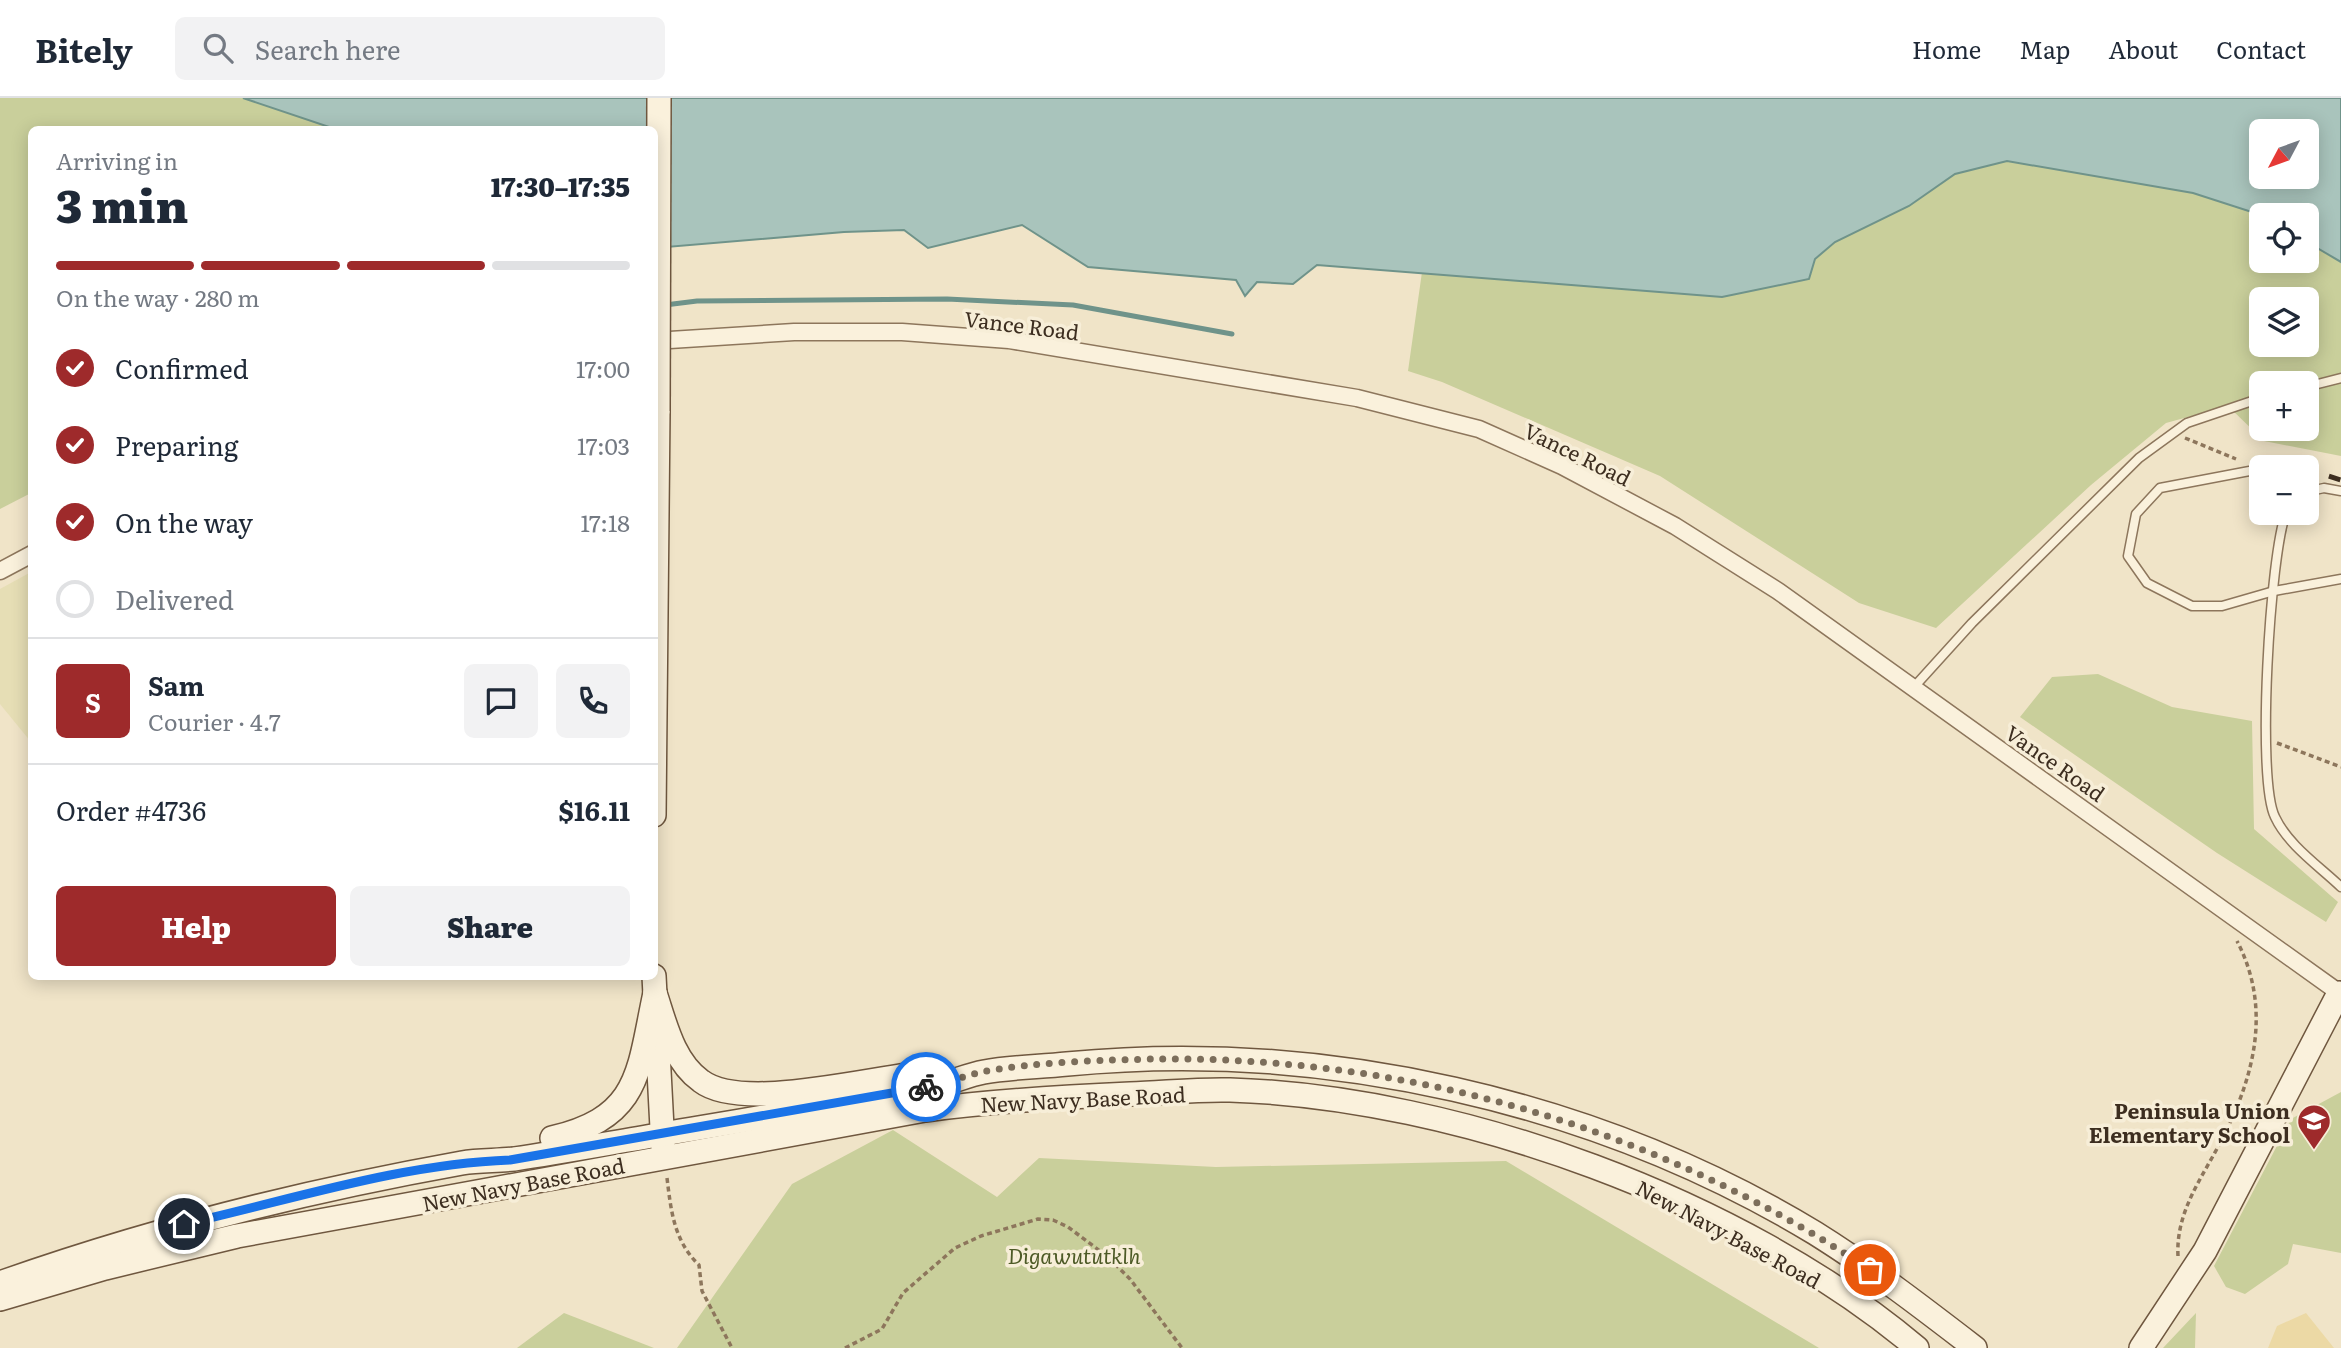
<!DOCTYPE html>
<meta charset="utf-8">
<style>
body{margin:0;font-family:Literata,serif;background:#f2f2f3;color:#1f2937;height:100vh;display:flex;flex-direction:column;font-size:26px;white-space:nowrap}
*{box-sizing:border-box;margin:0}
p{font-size:23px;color:#747a83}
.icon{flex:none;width:38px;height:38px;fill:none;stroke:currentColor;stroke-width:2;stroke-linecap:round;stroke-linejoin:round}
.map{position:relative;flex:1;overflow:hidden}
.drawer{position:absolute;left:28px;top:28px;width:630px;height:854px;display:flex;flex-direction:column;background:#fff;border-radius:10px;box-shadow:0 4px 18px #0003}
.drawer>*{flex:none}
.needle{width:46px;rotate:229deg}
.controls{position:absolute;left:2249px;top:21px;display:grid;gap:14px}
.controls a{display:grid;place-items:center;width:70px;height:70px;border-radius:10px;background:#fff;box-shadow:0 4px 18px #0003;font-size:35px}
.pin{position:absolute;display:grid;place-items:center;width:60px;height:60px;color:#fff;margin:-30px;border:4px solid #fff;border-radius:50%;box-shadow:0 2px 7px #0007}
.courier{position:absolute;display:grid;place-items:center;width:70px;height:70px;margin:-35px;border:5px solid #1a73e8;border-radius:50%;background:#fff;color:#222;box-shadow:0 2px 9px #0007}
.summary em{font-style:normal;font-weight:800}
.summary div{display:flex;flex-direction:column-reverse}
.summary{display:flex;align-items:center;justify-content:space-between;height:119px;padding:0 28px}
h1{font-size:46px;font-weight:800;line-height:52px}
.bar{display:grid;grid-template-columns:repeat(4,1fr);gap:10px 7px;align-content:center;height:84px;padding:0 28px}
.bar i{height:9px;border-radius:5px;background:#e0e1e3}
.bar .selected{background:#9e2a2b}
.bar p{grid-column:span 4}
.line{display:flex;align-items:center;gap:18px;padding:0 28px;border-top:2px solid #e0e1e3}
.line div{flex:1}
.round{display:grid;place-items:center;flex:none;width:74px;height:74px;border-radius:10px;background:#f2f2f3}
ol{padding:0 28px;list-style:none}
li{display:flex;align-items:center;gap:21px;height:77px}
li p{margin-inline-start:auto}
li .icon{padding:7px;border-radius:50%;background:#9e2a2b;color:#fff;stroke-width:4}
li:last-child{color:#747a83}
li i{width:38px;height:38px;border:4px solid #e0e1e3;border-radius:50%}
.action{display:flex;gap:14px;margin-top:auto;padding:14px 28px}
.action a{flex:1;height:80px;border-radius:10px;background:#9e2a2b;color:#fff;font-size:28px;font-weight:800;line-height:80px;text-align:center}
.action a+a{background:#f2f2f3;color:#1f2937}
header{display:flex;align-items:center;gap:42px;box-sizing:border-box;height:98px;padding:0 35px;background:#fff;border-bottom:2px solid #e0e1e3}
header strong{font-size:33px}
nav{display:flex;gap:38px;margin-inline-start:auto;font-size:24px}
.search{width:490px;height:63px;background:#f2f2f3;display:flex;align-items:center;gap:18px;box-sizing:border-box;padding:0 24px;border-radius:10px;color:#747a83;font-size:26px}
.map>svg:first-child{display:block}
</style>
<header>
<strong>Bitely</strong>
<div class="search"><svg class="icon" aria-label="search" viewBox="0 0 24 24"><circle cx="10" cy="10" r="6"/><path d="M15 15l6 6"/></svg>Search here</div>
<nav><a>Home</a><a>Map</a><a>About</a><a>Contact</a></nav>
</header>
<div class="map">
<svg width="2341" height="1250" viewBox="0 0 2341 1250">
<rect width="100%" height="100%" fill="#f0e4c8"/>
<path fill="#e6deb5" d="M31,474V644L0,606V491Z"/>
<g fill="#c9cf9b" fill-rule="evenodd">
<path d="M0,0H2341V358L2264,343L2228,308L2166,325L2091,387L1936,530L1859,505L1660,378L1442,284L1408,273L1422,174L1317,167L1293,186L1257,184L1245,198L1236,182L1088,169L1022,127L928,150L904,132L844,134L654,32H32L31,395L0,411ZM2261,33H2306V79H2261ZM2261,117H2306V163H2261ZM2261,201H2306V247H2261ZM2261,285H2306V331H2261Z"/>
<path d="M2098,576L2172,609L2252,623L2254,731L2338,804L2326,824L2217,755L2020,619L2052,579Z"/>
<path d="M2341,994V1155L2293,1146L2288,1166L2245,1196L2226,1189L2214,1168L2291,1021Z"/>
<path d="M893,1032L997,1099L1039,1060L1216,1069L1506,1063L1819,1250H677L792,1086Z"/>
<path d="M564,1215L654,1250H517Z"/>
<path d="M2196,1215L2195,1250H2163Z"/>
</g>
<path fill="#ecd9a5" d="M2306,1215L2334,1250H2268L2277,1228Z"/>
<path fill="#a9c4bc" stroke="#6f938a" stroke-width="2" fill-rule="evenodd" d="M243,0H2341V164L2307,144L2306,117H2261L2193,95L2007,63L1955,76L1909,108L1835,144L1815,161L1809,181L1722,199L1317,167L1293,186L1257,184L1245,198L1236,182L1088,169L1022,127L928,150L904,132L844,134L655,150L654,32L335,31ZM2261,33H2306V79H2261Z"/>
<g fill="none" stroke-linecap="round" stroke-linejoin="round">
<path stroke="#6f938a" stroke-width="5" d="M665,207L697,203L947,201L1073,207L1232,236"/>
<g stroke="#8d765c" stroke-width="11">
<g id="lane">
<path d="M2306,289L2341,280"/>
<path d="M2260,371L2160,390L2136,416L2128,458L2147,485L2192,508H2222L2274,493L2341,481"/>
<path d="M2306,394L2324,390L2341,393"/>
<path d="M2286,415C2270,456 2256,681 2275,719C2288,747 2319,768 2341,789"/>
<path d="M1914,589L1972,525L2139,360L2187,325L2261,300"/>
</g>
</g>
<g stroke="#8d765c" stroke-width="19">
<g id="street">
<path d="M654,243L794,234H902L1009,242L1357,300L1479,331L1562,368L1675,428L1778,493L2341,896"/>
<path d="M0,473L32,456"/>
</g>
</g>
<g stroke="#6f573f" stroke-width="26">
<g id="secondary">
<path d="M654,717L658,313"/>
<path d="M654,878L663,1049"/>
<path d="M655,895C665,925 673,963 701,983C743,1015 877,978 932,974"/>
<path d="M552,1040C641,1019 638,974 655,895"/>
<path d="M0,1185C150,1132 306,1093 462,1065C479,1062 497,1063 514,1061C562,1054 610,1045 658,1037C750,1021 842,1007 934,988C951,985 967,977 984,974C1011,969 1039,969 1067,966C1322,941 1595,1002 1815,1135C1871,1170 1923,1210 1975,1250"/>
<path d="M0,1201L105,1170L237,1138L925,1012C993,1003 1061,999 1130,996C1163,995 1197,991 1230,992C1458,999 1743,1103 1917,1250"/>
<path d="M2141,1250L2205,1153L2339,895"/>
</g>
</g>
<g stroke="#8d765c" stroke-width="3.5" stroke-dasharray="5 3.5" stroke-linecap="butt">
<path d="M2185,340L2236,361"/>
<path d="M2277,645L2341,669"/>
<path d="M667,1080C671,1113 674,1143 699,1167L702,1193L732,1250"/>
<path d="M2178,1158C2176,1120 2195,1090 2213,1058C2251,990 2275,916 2237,843"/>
<path d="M845,1250L882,1231L903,1195L955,1150L981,1138L1038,1121L1053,1122L1068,1129L1108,1159L1130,1181L1182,1250"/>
</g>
<use href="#lane" stroke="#faf1dc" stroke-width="8"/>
<use href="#street" stroke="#faf1dc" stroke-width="16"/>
<use href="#secondary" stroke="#faf1dc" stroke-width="23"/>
<path stroke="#3d2e20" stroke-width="5" stroke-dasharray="12 12" stroke-linecap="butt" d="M2306,371L2341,382"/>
<g stroke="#6f573f" stroke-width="26" stroke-linecap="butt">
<path id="secondary-bridge" d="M658,313L659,0"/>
</g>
<use href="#secondary-bridge" stroke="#faf1dc" stroke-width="23"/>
</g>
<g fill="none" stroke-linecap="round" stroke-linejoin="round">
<path stroke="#7c6e5b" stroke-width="7" stroke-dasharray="0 12.6" d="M926,989C945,986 963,978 982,974C1033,964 1104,962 1156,961C1409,958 1660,1031 1870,1172"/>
<path stroke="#1a73e8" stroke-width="9" d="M184,1126C291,1102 400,1066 510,1062L926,989"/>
</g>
<defs>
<g id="school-pin" transform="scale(1.75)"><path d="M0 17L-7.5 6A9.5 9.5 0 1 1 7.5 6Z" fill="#9e2a2b" stroke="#f7eed8"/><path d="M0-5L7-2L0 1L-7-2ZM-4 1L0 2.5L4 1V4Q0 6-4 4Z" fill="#fff"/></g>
</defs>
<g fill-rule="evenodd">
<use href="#school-pin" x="2314" y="1023"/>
</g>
<g text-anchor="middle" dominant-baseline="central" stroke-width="7" stroke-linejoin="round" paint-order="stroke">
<g font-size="21" fill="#3d2e20" stroke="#f7eed8">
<text transform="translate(1022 226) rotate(7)">Vance Road</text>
<text transform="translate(1578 355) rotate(26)">Vance Road</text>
<text transform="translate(2056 664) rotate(35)">Vance Road</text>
<text transform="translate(1083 1000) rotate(-3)">New Navy Base Road</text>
<text transform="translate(523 1085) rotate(-11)">New Navy Base Road</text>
<text transform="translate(1729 1135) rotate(28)">New Navy Base Road</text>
</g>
<g font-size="21" font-weight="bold" fill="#3d2e20" stroke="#f7eed8" text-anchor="end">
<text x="2290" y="1011">Peninsula Union<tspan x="2290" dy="24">Elementary School</tspan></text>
</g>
<g font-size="21" font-style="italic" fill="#4d5a26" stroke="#f7eed8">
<text x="1074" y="1156">Digawututklh</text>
</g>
</g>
</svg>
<div class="controls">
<a><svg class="needle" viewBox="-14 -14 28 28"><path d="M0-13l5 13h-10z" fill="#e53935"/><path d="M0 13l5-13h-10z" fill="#747a83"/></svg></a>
<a><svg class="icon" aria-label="locate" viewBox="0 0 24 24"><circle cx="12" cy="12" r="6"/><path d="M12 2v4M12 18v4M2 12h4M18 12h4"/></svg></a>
<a><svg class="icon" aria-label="layers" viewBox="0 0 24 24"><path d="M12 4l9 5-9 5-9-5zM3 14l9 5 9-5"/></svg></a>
<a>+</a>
<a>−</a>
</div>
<div class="pin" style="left:1870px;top:1172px;background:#ea580c"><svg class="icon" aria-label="bag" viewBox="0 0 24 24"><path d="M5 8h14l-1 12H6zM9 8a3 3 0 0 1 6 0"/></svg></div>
<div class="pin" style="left:184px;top:1126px;background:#1f2937"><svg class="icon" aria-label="home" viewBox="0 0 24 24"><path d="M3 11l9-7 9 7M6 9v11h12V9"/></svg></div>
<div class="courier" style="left:926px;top:989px"><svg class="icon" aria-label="bike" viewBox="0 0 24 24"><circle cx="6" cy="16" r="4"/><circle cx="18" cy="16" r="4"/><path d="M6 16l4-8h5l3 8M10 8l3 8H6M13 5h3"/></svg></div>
<section class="drawer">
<div class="summary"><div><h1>3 min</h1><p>Arriving in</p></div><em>17:30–17:35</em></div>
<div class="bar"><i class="selected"></i><i class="selected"></i><i class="selected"></i><i></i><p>On the way · 280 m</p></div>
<ol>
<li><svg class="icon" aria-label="check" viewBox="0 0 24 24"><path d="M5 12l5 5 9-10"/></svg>Confirmed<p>17:00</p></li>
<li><svg class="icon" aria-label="check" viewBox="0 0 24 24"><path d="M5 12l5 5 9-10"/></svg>Preparing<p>17:03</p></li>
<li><svg class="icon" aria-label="check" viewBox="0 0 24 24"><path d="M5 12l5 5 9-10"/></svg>On the way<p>17:18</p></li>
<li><i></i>Delivered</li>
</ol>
<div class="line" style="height:126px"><b class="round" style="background:#9e2a2b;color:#fff">S</b><div><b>Sam</b><p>Courier · 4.7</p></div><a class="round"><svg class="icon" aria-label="chat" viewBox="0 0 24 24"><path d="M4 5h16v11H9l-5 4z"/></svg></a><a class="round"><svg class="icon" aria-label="phone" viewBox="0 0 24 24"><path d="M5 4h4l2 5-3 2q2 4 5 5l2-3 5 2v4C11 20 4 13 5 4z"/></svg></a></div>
<div class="line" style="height:91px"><div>Order #4736</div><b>$16.11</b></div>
<div class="action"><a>Help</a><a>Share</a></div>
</section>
</div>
